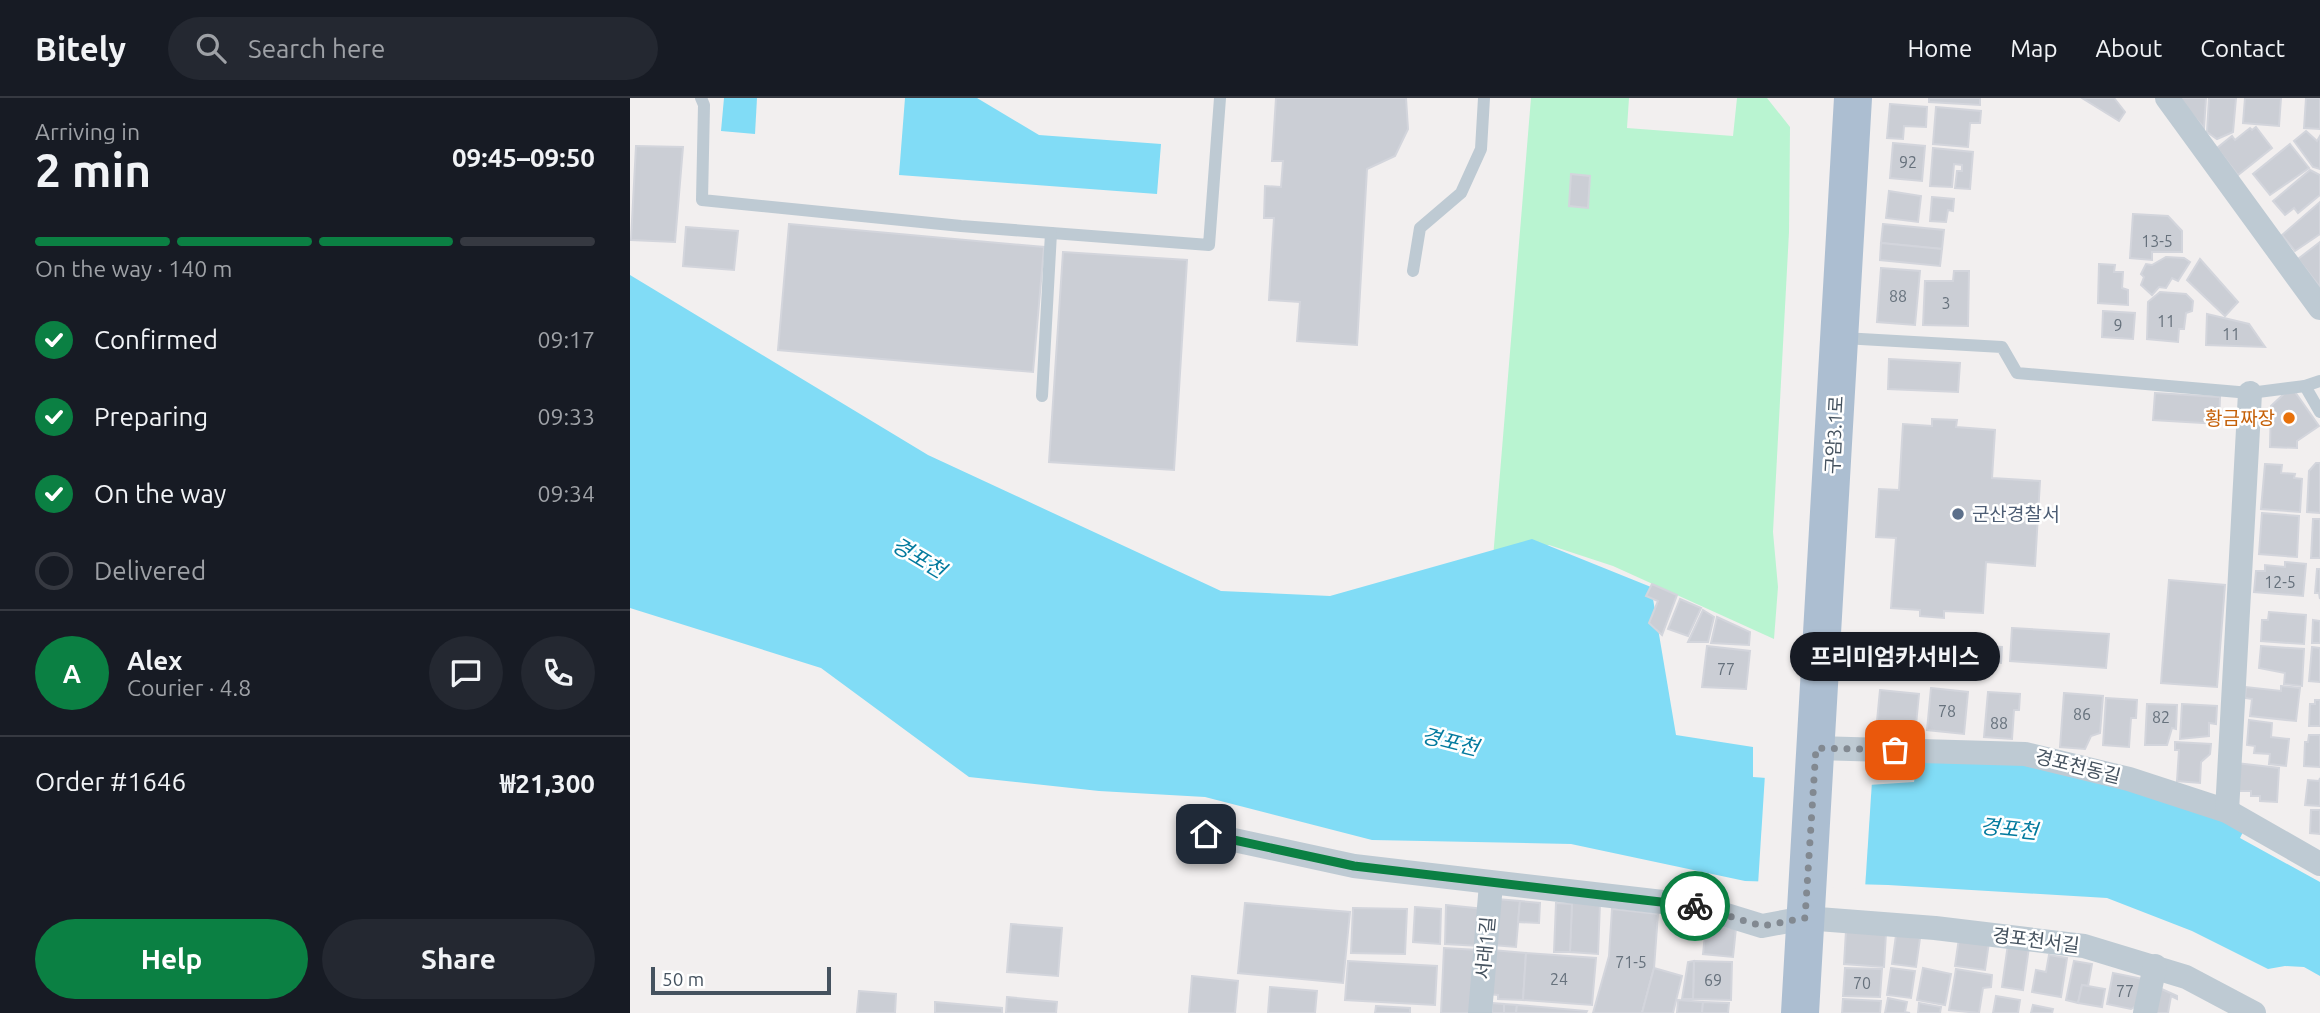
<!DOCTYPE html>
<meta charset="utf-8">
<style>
body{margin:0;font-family:Ubuntu,"Noto Sans KR",sans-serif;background:#242831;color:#f1f3f6;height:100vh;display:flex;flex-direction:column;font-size:26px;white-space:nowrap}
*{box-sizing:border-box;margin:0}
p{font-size:23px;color:#9ea1a6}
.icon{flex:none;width:38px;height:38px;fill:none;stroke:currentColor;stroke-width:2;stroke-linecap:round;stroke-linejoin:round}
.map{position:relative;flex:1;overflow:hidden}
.panel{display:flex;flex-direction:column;background:#171b24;width:630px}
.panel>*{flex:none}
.scale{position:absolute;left:21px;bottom:18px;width:180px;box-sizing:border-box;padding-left:7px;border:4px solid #45525f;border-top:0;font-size:19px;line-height:24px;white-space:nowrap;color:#45525f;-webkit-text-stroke:5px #fff;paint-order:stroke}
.pin{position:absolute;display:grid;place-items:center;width:60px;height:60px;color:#fff;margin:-30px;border-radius:14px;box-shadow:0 4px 10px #0006}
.courier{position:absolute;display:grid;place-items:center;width:70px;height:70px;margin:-35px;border:5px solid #0b8043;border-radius:50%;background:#fff;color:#222;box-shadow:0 2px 9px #0007}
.bubble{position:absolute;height:49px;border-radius:24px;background:#171b24;box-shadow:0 2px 5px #0004;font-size:23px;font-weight:700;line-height:49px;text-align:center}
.overview em{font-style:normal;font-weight:700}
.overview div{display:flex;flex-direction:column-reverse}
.overview{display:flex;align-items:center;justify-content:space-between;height:119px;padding:0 35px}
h1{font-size:46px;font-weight:700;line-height:52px}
.bar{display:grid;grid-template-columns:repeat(4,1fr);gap:10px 7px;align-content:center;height:84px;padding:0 35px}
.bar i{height:9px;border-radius:5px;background:#363941}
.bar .on{background:#0b8043}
.bar p{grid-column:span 4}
.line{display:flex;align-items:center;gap:18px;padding:0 35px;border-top:2px solid #363941}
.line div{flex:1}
.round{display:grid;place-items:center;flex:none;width:74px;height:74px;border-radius:37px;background:#242831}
ol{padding:0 35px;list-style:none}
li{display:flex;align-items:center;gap:21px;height:77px}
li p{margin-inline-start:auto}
li .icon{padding:7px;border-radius:50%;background:#0b8043;color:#fff;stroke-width:4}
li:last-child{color:#9ea1a6}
li i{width:38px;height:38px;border:4px solid #363941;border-radius:50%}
.action{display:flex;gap:14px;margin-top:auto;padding:14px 35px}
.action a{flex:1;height:80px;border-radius:42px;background:#0b8043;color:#fff;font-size:28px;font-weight:700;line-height:80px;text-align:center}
.action a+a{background:#242831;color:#f1f3f6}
header{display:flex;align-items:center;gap:42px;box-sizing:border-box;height:98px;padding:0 35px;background:#171b24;border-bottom:2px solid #363941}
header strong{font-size:33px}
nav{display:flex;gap:38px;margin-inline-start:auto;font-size:24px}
.search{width:490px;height:63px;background:#242831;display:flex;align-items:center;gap:18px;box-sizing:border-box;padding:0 24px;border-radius:38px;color:#9ea1a6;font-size:26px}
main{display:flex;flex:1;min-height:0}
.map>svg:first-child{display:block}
</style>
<header>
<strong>Bitely</strong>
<div class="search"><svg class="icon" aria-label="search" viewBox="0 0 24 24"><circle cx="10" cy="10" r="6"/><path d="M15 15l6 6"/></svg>Search here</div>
<nav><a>Home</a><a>Map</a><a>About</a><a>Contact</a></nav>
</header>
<main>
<section class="panel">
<div class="overview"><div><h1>2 min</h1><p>Arriving in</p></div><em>09:45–09:50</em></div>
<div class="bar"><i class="on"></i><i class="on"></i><i class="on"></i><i></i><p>On the way · 140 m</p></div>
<ol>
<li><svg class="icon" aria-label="check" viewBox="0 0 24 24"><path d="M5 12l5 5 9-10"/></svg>Confirmed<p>09:17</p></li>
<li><svg class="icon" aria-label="check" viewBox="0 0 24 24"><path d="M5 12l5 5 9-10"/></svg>Preparing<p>09:33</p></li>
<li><svg class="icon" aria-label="check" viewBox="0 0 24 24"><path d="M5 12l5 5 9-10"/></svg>On the way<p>09:34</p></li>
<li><i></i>Delivered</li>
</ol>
<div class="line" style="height:126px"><b class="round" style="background:#0b8043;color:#fff">A</b><div><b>Alex</b><p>Courier · 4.8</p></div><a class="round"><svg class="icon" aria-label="chat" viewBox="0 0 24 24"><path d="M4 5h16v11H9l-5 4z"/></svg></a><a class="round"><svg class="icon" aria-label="phone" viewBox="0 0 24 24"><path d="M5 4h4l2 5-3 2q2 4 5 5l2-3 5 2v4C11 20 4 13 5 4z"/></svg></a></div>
<div class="line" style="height:91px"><div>Order #1646</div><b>₩21,300</b></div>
<div class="action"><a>Help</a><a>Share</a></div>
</section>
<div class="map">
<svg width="1690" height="915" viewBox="0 0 1690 915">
<rect width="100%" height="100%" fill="#f2efef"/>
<path fill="#b9f4d1" d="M901,0H999L997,30L1103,38L1107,0H1137L1160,29L1159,134L1143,434L1148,489L1144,541L983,468L919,447L863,460Z"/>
<g fill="#81dcf6">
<path d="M94,0H127L125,36L91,33Z"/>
<path d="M275,0H347L409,37L531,46L527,96L269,77Z"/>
<path d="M0,177L298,357L591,493L700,498L902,441L1021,489L1046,637L1123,649V679L1238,687L1284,684L1287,665L1389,662L1528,694L1615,730L1610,740L1690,784V878L1674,869L1655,868L1638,871L1562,833L1477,800L1258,787L1115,783L941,746L742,742L575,699L469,693L339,679L191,570L0,510Z"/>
</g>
<path fill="#f2efef" d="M1135,676L1242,683L1235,791L1128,787Z"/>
<g fill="#cbced5" stroke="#d3d5dc" stroke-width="2">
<path d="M646,0H776L778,31L765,58L737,71L727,247L667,243L670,204L639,202L644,120H634L635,88L651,89L653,63H642Z"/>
<path d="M1299,0H1350V7L1299,4Z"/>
<path d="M1452,0H1484L1495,14L1489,23Z"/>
<path d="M1548,0H1576L1574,30Z"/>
<path d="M1579,0H1606L1603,34L1587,41L1577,34Z"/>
<path d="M1615,0H1651L1649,28L1613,25Z"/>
<path d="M1676,0H1690V31L1674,30Z"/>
<path d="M1260,6L1297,9L1296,29L1274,28L1273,41L1257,40Z"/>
<path d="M1306,9L1351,13L1350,25H1340L1338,49L1303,46Z"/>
<path d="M1626,29L1642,50L1608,77L1587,50L1602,38L1605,42L1620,30L1622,32Z"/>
<path d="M1676,33L1687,43L1690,38V71L1683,69L1664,43Z"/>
<path d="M1263,45L1295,48L1292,83L1260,80Z"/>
<path d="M1660,46L1679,70L1640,97L1623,76Z"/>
<path d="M6,48L53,49L45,144L1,142Z"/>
<path d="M1303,50L1343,54L1340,91L1325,90L1327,73H1332V67L1324,66L1322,89L1300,88Z"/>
<path d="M1680,72L1690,77V97L1668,115L1664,110L1655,117L1643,103Z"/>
<path d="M941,76L960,78L958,110L939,108Z"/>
<path d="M1259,93L1291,98L1288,124L1256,120Z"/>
<path d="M1302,99L1324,101L1323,113L1318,112L1316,124L1300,123Z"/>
<path d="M1690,104V136L1665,153L1652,137Z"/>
<path d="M1503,116L1538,118L1552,133V154H1522V162L1500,160Z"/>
<path d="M159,126L414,149L403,274L148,252Z"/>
<path d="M1253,126L1314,132L1312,151L1251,145Z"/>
<path d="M56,129L108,133L104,172L53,168Z"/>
<path d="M1690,144V189L1668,161Z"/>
<path d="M1251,145L1312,151L1310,168L1250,162Z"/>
<path d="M433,154L557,162L544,372L419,364Z"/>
<path d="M1536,159L1554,160L1560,164L1548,183L1542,180L1536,190L1529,189L1522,197L1511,187L1514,179L1511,176L1516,166L1522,167Z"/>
<path d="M1570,161L1608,204L1595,218L1557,182Z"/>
<path d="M1469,166L1485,167L1484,174H1493L1492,190L1498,192V207L1468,205Z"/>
<path d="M1251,170L1290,173L1285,227L1247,224Z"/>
<path d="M1324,173H1339L1338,228L1293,227L1295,183H1323Z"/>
<path d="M1530,194L1556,196L1563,203L1562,213L1556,215L1554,231H1549L1548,244L1517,241L1518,204Z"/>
<path d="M1473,213L1505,215L1503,241L1472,239Z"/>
<path d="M1577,216L1619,226L1635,249L1576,247Z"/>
<path d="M1259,261L1330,265L1328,294L1258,291Z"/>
<path d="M1657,293L1665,294L1689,328L1667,343V350L1640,349L1641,308Z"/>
<path d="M1525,295L1590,299L1589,326L1523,322Z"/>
<path d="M1302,321L1327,322L1326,329L1365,332L1362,380L1410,383L1405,468L1356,464L1353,515L1314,513V520L1290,518V512L1261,510L1266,440L1246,439L1249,391L1269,392L1273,326L1302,328Z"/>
<path d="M1686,365H1690V415L1677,414L1679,373Z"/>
<path d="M1635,366L1652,367L1651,375L1665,376L1664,380L1672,381L1670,414L1631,411Z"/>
<path d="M1632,415L1669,418L1667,459L1629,456Z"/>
<path d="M1683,421H1690V460H1681Z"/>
<path d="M1655,464L1676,466L1673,498L1624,494L1626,473H1635V467L1655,469Z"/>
<path d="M1687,471H1690V501L1689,495H1685Z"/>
<path d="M1539,482L1595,487L1587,589L1531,585Z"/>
<path d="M1022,486L1047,497L1032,537L1019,525L1028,503L1016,498Z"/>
<path d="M1050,501L1071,510L1058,538L1038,531Z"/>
<path d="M1073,512L1084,519L1078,544H1058Z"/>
<path d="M1639,514L1676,517L1674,546L1631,543L1632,522H1638Z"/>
<path d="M1087,519L1120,534L1119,547L1081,545Z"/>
<path d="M1683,522L1690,523V545H1682Z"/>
<path d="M1382,530L1479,536L1476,570L1380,563Z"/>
<path d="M1296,541L1317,542L1315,565L1294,563Z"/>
<path d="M1259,544L1292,547L1291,562L1258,560Z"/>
<path d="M1322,545L1336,546L1335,562L1321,561Z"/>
<path d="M1077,548L1120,553L1116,591L1072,589Z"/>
<path d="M1344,548L1372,549L1371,565L1344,564Z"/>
<path d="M1631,548L1674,551L1672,588L1654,586L1655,575L1629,570Z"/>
<path d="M1682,549L1690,550V584L1679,583Z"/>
<path d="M1651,588L1670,590L1666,623L1620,618L1622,601L1615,600L1616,589L1651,593Z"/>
<path d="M1301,590L1338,594L1334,636L1297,632Z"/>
<path d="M1250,592L1289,596L1286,627L1247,623Z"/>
<path d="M1358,594L1390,596L1389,612H1384L1382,641L1354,639Z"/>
<path d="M1434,595L1473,598L1470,635L1461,638L1455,651L1430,649Z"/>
<path d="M1476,600L1507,602L1506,620H1501L1499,649L1473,647Z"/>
<path d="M1685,602H1690V628H1679L1680,606H1685Z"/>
<path d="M1517,606L1547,607L1546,631L1542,630L1537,647H1515Z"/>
<path d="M1552,606L1587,608L1586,626L1579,625V638L1550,641Z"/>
<path d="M1619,622L1642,625L1641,639L1659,641L1656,668L1639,666L1640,656L1624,655L1625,648L1617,647Z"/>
<path d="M1679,637H1690V669L1674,668L1675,644H1678Z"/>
<path d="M1545,644L1581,646L1580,656L1571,664L1570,685L1547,683L1549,652H1545Z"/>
<path d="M1606,665L1649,670L1647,704L1630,703V698H1621V693H1609Z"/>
<path d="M1690,680V708L1675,707L1678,682L1689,683Z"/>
<path d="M1681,712H1690V736L1680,735Z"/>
<path d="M866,801L890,803L886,849L863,847Z"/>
<path d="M890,803L910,805L909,825L888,824Z"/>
<path d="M942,804L970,805L968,856L940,854Z"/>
<path d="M615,805L720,814L713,885L608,875Z"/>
<path d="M926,805L942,806L940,854H924Z"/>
<path d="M816,807L854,811L850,848L815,846Z"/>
<path d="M785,809L811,811L810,846L783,844Z"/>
<path d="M723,810L777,811L775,856L721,855Z"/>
<path d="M982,811L1028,816L1024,870L1012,915H963L979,858Z"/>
<path d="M381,826L432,830L428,878L377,874Z"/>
<path d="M1076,827L1106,830L1103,859L1073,856Z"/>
<path d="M1216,833L1256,835L1254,869L1214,866Z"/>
<path d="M1266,837L1290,840L1286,869L1262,866Z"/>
<path d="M1329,840L1359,844L1355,872L1325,868Z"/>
<path d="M1378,846L1399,849L1393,892L1372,889Z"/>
<path d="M814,850L848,852L845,915H811Z"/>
<path d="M862,852L896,855L893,902L868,901V897L858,896Z"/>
<path d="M896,855L966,860L962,907L893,902Z"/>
<path d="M1419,857L1437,860L1431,899L1402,894L1406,872L1416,874Z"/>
<path d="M718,863L807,868L805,907L715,902Z"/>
<path d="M1064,863L1102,864L1101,902L1063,901Z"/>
<path d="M1064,863L1063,901H1052L1058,864Z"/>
<path d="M1444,863L1462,866L1458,888L1452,887L1448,905L1436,902Z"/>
<path d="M1024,870L1052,878L1043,915H1012Z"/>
<path d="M1215,870L1252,871L1250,899L1213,898Z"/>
<path d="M1261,870L1285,873L1281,900L1257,897Z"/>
<path d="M1293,870L1321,876L1315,907L1287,902Z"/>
<path d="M1326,871L1362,877L1361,889L1353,890L1349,915L1319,912Z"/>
<path d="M1483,875L1513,881L1508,907L1501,911L1477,906Z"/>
<path d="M562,878L608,883L605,915H559Z"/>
<path d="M1452,887L1475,891L1472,909L1448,905Z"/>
<path d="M1525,888L1547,898V901L1541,898L1538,915H1521Z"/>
<path d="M640,889L687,893L685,915H638Z"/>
<path d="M229,893L266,896L265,915H227Z"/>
<path d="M1366,898L1390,902L1388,915H1363Z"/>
<path d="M377,899L427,904L426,915H376Z"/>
<path d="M1258,900L1277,904L1275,914L1280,915H1255Z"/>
<path d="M1213,901L1251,903L1250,915H1212Z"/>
<path d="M1048,902L1073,904L1072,915H1047Z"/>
<path d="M305,904L372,910V915H305Z"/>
<path d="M1073,904L1099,905L1098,915H1072Z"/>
<path d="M862,905L874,906V915H862Z"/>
<path d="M1289,905L1311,909L1310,915H1288Z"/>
<path d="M874,906L887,907L886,915H874Z"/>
<path d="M887,907L957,913L956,915H886Z"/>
<path d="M1403,907L1423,911L1422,915H1401Z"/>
<path d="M746,908L780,910V915H745Z"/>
</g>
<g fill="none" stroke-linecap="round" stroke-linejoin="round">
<g stroke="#becad3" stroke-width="12">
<path d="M71,0L74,7L72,102L331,128L579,147L590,0"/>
<path d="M783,173L790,130L831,95L851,51L854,0"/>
<path d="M1213,240L1372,249L1387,275L1620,295L1675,288L1690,283"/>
<path d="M1675,288L1690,314"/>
<path d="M412,298L421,135"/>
</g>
<g stroke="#becad3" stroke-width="24">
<path d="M1537,0L1690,210"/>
<path d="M1186,650L1395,656L1499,681L1597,713L1690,766"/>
<path d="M1597,713L1620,295"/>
<path d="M576,736L724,768L1067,808L1132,828L1175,820L1305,830L1454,848L1556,879L1624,915"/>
<path d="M850,915L861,786"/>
<path d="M1515,915L1525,868"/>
</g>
<path stroke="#acbed1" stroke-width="38" d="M1170,915L1223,0"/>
</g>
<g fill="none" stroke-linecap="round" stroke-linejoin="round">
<path stroke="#828991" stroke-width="7" stroke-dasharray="0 12.6" d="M1065,808L1132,828L1175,820L1186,650L1265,652"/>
<path stroke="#0b8043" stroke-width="9" d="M576,736L724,768L1065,808"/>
</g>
<circle fill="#e8710a" stroke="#fff" stroke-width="2.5" cx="1659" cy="320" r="7"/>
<circle fill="#5c6f8a" stroke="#fff" stroke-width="2.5" cx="1328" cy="416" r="7"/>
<g text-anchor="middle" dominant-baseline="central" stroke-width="5" stroke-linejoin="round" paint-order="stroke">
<g font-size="16" fill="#66717c">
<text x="1278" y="64">92</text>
<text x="1527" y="143">13-5</text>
<text x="1268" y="198">88</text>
<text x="1316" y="205">3</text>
<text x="1536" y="223">11</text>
<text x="1488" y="227">9</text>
<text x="1601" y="236">11</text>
<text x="1650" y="484">12-5</text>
<text x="1096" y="571">77</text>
<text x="1317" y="613">78</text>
<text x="1452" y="616">86</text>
<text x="1531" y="619">82</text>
<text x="1369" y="625">88</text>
<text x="1001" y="864">71-5</text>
<text x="929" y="881">24</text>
<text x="1083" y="882">69</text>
<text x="1232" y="885">70</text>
<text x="1495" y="893">77</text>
</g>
<g font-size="19" fill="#c56008" stroke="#fff" text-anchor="end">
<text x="1645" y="320">황금짜장</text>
</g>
<g font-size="19" fill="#45525f" stroke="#fff">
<text transform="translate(1204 337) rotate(-87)">구암3.1로</text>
<text transform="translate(1448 668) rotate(14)">경포천동길</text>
<text transform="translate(1406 842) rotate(7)">경포천서길</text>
<text transform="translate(855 850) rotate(-85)">서래1길</text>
</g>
<g font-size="19" fill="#4e5e75" stroke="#fff" text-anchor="start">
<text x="1342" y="416">군산경찰서</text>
</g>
<g font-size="21" font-style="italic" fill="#037a9e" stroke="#fff">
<text transform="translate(289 459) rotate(31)">경포천</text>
<text transform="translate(820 643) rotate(14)">경포천</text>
<text transform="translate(1379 730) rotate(6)">경포천</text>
</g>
</g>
</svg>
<div class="scale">50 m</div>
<div class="pin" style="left:1265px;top:652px;background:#ea580c"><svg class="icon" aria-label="bag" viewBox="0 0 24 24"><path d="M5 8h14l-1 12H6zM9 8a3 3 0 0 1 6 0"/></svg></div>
<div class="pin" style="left:576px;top:736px;background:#1f2937"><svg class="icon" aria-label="home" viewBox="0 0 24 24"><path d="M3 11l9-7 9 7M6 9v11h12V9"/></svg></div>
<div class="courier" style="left:1065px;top:808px"><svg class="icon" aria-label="bike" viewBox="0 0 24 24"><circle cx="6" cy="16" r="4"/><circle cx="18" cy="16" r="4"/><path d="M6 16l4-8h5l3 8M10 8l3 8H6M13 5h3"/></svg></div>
<div class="bubble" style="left:1160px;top:534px;width:210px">프리미엄카서비스</div>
</div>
</main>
